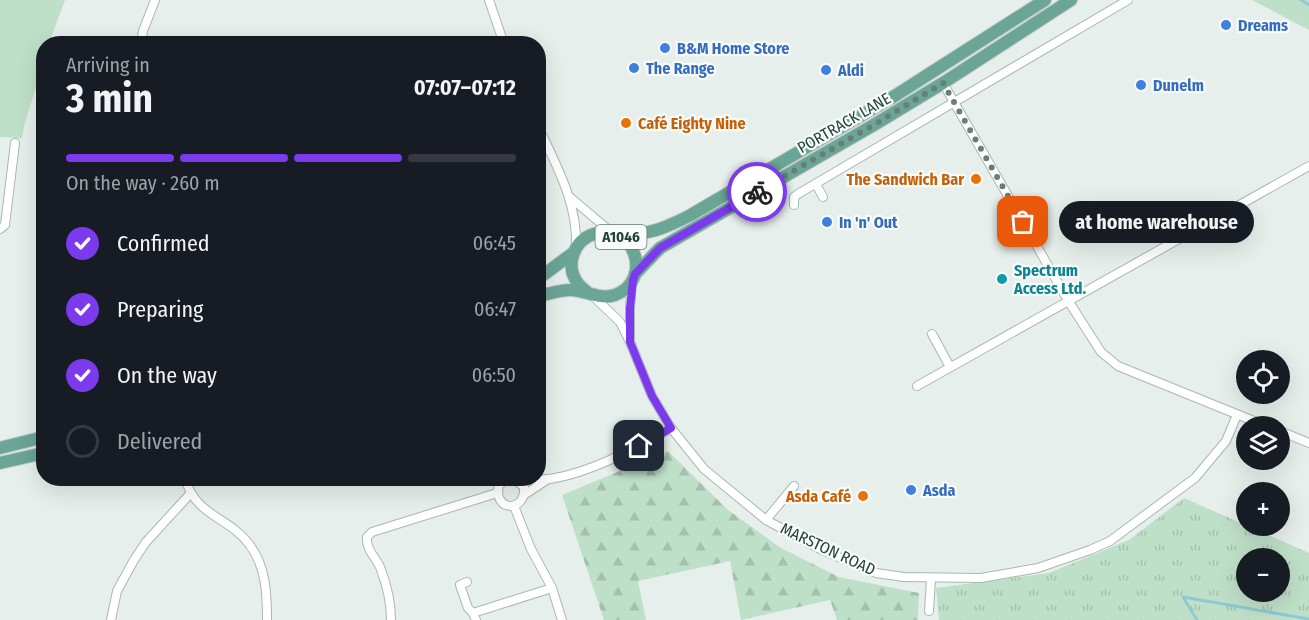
<!DOCTYPE html>
<meta charset="utf-8">
<style>
body{margin:0;font-family:"Fira Sans Condensed",sans-serif;background:#20242c;color:#f1f3f6;height:100vh;display:flex;flex-direction:column;font-size:22px;white-space:nowrap}
*{box-sizing:border-box;margin:0}
p{font-size:20px;color:#9ea1a6}
.icon{flex:none;width:33px;height:33px;fill:none;stroke:currentColor;stroke-width:2;stroke-linecap:round;stroke-linejoin:round}
.map{position:relative;flex:1;overflow:hidden}
.side{position:absolute;left:36px;top:36px;width:510px;height:450px;display:flex;flex-direction:column;background:#171b24;border-radius:24px;box-shadow:0 6px 24px #0002}
.side>*{flex:none}
.fabs{position:absolute;left:1236px;top:350px;display:grid;gap:12px}
.fabs a{display:grid;place-items:center;width:54px;height:54px;border-radius:50%;background:#171b24;box-shadow:0 6px 24px #0002;font-size:30px}
.pin{position:absolute;display:grid;place-items:center;width:51px;height:51px;color:#fff;margin:-26px;border-radius:12px;box-shadow:0 3px 9px #0006}
.courier{position:absolute;display:grid;place-items:center;width:60px;height:60px;margin:-30px;border:4px solid #7c3aed;border-radius:50%;background:#fff;color:#222;box-shadow:0 2px 8px #0007}
.bubble{position:absolute;height:42px;border-radius:21px;background:#171b24;box-shadow:0 6px 24px #0002;font-size:20px;font-weight:700;line-height:42px;text-align:center}
.head em{font-style:normal;font-weight:700}
.head div{display:flex;flex-direction:column-reverse}
.head{display:flex;align-items:center;justify-content:space-between;height:102px;padding:0 30px}
h1{font-size:39px;font-weight:700;line-height:45px}
.bar{display:grid;grid-template-columns:repeat(4,1fr);gap:9px 6px;align-content:center;height:72px;padding:0 30px}
.bar i{height:8px;border-radius:4px;background:#363941}
.bar .active{background:#7c3aed}
.bar p{grid-column:span 4}
ol{padding:0 30px;list-style:none}
li{display:flex;align-items:center;gap:18px;height:66px}
li p{margin-inline-start:auto}
li .icon{padding:6px;border-radius:50%;background:#7c3aed;color:#fff;stroke-width:4}
li:last-child{color:#9ea1a6}
li i{width:33px;height:33px;border:3px solid #363941;border-radius:50%}
.map>svg:first-child{display:block}
</style>
<div class="map">
<svg width="1309" height="620" viewBox="0 0 1309 620">
<defs>
<pattern id="forest-firs" width="22" height="20" patternUnits="userSpaceOnUse" patternTransform="scale(1.5)"><rect width="22" height="20" fill="#bfe0c8"/><path d="M5 1l3.5 6h-7zM16 11l3.5 6h-7z" fill="#a4c1ad"/></pattern>
<pattern id="park-tufts" width="24" height="20" patternUnits="userSpaceOnUse" patternTransform="scale(1.5)"><rect width="24" height="20" fill="#bfe0c8"/><path d="M3 7l-1-3M5 7V3M7 7l1-3M15 17l-1-3M17 17v-4M19 17l1-3" fill="none" stroke="#a4c1ad"/></pattern>
</defs>
<rect width="100%" height="100%" fill="#e6efeb"/>
<g fill="#bfe0c8">
<path d="M0,0H65L49,43L44,44C44,76 27,106 22,138L0,137Z"/>
<path d="M1252,0H1309V30Z"/>
</g>
<path fill="url(#forest-firs)" d="M668,451L728,510L781,548L839,577L919,593L918,620H837L830,600L741,620L730,561L638,581L646,620H604L562,495Z"/>
<path fill="url(#park-tufts)" fill-rule="evenodd" d="M1184,498L1309,553V620H939L936,588L1049,573L1129,540ZM1246,558H1280V591H1246Z"/>
<g fill="none" stroke-linecap="round" stroke-linejoin="round">
<g stroke="#8ec9d4" stroke-width="3">
<path d="M1301,0L1309,5"/>
<path d="M1197,620L1183,597L1309,619"/>
</g>
<g stroke="#a8b8b2" stroke-width="10">
<g id="minor">
<path d="M489,0L504,44"/>
<path d="M141,44L143,31L155,0"/>
<path d="M943,83L1069,302L1101,352L1118,366L1266,426"/>
<path d="M538,126C556,165 578,203 576,247"/>
<path d="M816,184L823,197"/>
<path d="M571,198L611,232"/>
<path d="M794,205V197L798,194L1128,0"/>
<path d="M0,229L5,225L15,143"/>
<path d="M593,296L620,322L630,342L652,396L671,428L704,469L766,520L822,550L876,573L904,577L981,578L1038,568L1090,550L1110,541L1195,478L1226,441L1237,415"/>
<path d="M932,334L950,367"/>
<path d="M630,338V308L632,282"/>
<path d="M917,386L1309,166"/>
<path d="M1280,431L1309,443"/>
<path d="M185,478C196,517 228,516 249,544C266,566 267,593 267,620"/>
<path d="M508,478L499,485C492,511 526,514 524,487L514,479"/>
<path d="M517,479C527,479 539,480 550,479C593,472 633,449 671,428"/>
<path d="M524,495L548,479"/>
<path d="M514,506L531,549L552,588L562,620"/>
<path d="M766,520L794,486"/>
<path d="M467,582L460,585L468,608L473,613L476,620"/>
<path d="M929,611L931,579"/>
<path d="M473,613L552,588"/>
<path d="M111,620L117,591L134,560L146,542L190,494"/>
<path d="M391,620C391,601 387,585 380,567C375,556 366,550 367,537L372,532L497,493"/>
</g>
</g>
<g stroke="#c2cac8" stroke-width="14">
<g id="primary">
<path d="M618,235C650,234 661,230 689,216L893,97L1045,0"/>
<path d="M635,274L660,248L872,126L943,83L1071,0"/>
<path d="M538,279L573,253"/>
<path d="M538,296C549,294 560,290 570,290C585,290 600,300 615,295C655,280 633,220 594,234C574,240 565,265 577,282C579,286 584,289 587,292"/>
<path d="M0,448L44,437"/>
<path d="M0,463L44,453"/>
</g>
</g>
<use href="#minor" stroke="#fff" stroke-width="8"/>
<use href="#primary" stroke="#6aa596" stroke-width="12"/>
</g>
<g fill="none" stroke-linecap="round" stroke-linejoin="round">
<path stroke="#687f78" stroke-width="6" stroke-dasharray="0 10.8" d="M757,192L872,126L943,83L1023,222"/>
<path stroke="#7c3aed" stroke-width="8" d="M639,446L671,428L652,396L630,342V308L633,280L635,274L660,248L757,192"/>
</g>
<g fill="#3f7fe0" stroke="#f7fbf9" stroke-width="2">
<circle cx="1226" cy="25" r="6"/>
<circle cx="665" cy="48" r="6"/>
<circle cx="634" cy="68" r="6"/>
<circle cx="826" cy="70" r="6"/>
<circle cx="1141" cy="85" r="6"/>
<circle cx="827" cy="222" r="6"/>
<circle cx="911" cy="490" r="6"/>
</g>
<g fill="#e8710a" stroke="#f7fbf9" stroke-width="2">
<circle cx="626" cy="123" r="6"/>
<circle cx="976" cy="179" r="6"/>
<circle cx="863" cy="496" r="6"/>
</g>
<circle fill="#0f9aa8" stroke="#f7fbf9" stroke-width="2" cx="1002" cy="279" r="6"/>
<g text-anchor="middle" dominant-baseline="central" stroke-width="4.5" stroke-linejoin="round" paint-order="stroke">
<rect fill="#f7fbf9" stroke="#637a73" stroke-width="1.5" x="595.5" y="225" width="51" height="24" rx="4.5"/>
<g font-size="15" font-weight="bold" fill="#24423a">
<text x="621" y="237">A1046</text>
</g>
<g font-size="16" font-weight="bold" fill="#366cbe" stroke="#f7fbf9" text-anchor="start">
<text x="1238" y="25">Dreams</text>
<text x="677" y="48">B&amp;M Home Store</text>
<text x="646" y="68">The Range</text>
<text x="838" y="70">Aldi</text>
<text x="1153" y="85">Dunelm</text>
<text x="839" y="222">In 'n' Out</text>
<text x="923" y="490">Asda</text>
</g>
<g font-size="16" font-weight="bold" fill="#c56008" stroke="#f7fbf9" text-anchor="end">
<text x="638" y="123" text-anchor="start">Café Eighty Nine</text>
<text x="964" y="179">The Sandwich Bar</text>
<text x="851" y="496">Asda Café</text>
</g>
<g font-size="16" fill="#24423a" stroke="#f7fbf9">
<text transform="translate(844 123) rotate(-30)">PORTRACK LANE</text>
<text transform="translate(828 549) rotate(25)">MARSTON ROAD</text>
</g>
<g font-size="16" font-weight="bold" fill="#0d838f" stroke="#f7fbf9" text-anchor="start">
<text x="1014" y="270">Spectrum<tspan x="1014" dy="18">Access Ltd.</tspan></text>
</g>
</g>
</svg>
<div class="fabs">
<a><svg class="icon" aria-label="locate" viewBox="0 0 24 24"><circle cx="12" cy="12" r="6"/><path d="M12 2v4M12 18v4M2 12h4M18 12h4"/></svg></a>
<a><svg class="icon" aria-label="layers" viewBox="0 0 24 24"><path d="M12 4l9 5-9 5-9-5zM3 14l9 5 9-5"/></svg></a>
<a>+</a>
<a>−</a>
</div>
<div class="pin" style="left:1023px;top:222px;background:#ea580c"><svg class="icon" aria-label="bag" viewBox="0 0 24 24"><path d="M5 8h14l-1 12H6zM9 8a3 3 0 0 1 6 0"/></svg></div>
<div class="pin" style="left:639px;top:446px;background:#1f2937"><svg class="icon" aria-label="home" viewBox="0 0 24 24"><path d="M3 11l9-7 9 7M6 9v11h12V9"/></svg></div>
<div class="courier" style="left:757px;top:192px"><svg class="icon" aria-label="bike" viewBox="0 0 24 24"><circle cx="6" cy="16" r="4"/><circle cx="18" cy="16" r="4"/><path d="M6 16l4-8h5l3 8M10 8l3 8H6M13 5h3"/></svg></div>
<div class="bubble" style="left:1059px;top:201px;width:195px">at home warehouse</div>
<section class="side">
<div class="head"><div><h1>3 min</h1><p>Arriving in</p></div><em>07:07–07:12</em></div>
<div class="bar"><i class="active"></i><i class="active"></i><i class="active"></i><i></i><p>On the way · 260 m</p></div>
<ol>
<li><svg class="icon" aria-label="check" viewBox="0 0 24 24"><path d="M5 12l5 5 9-10"/></svg>Confirmed<p>06:45</p></li>
<li><svg class="icon" aria-label="check" viewBox="0 0 24 24"><path d="M5 12l5 5 9-10"/></svg>Preparing<p>06:47</p></li>
<li><svg class="icon" aria-label="check" viewBox="0 0 24 24"><path d="M5 12l5 5 9-10"/></svg>On the way<p>06:50</p></li>
<li><i></i>Delivered</li>
</ol>
</section>
</div>
